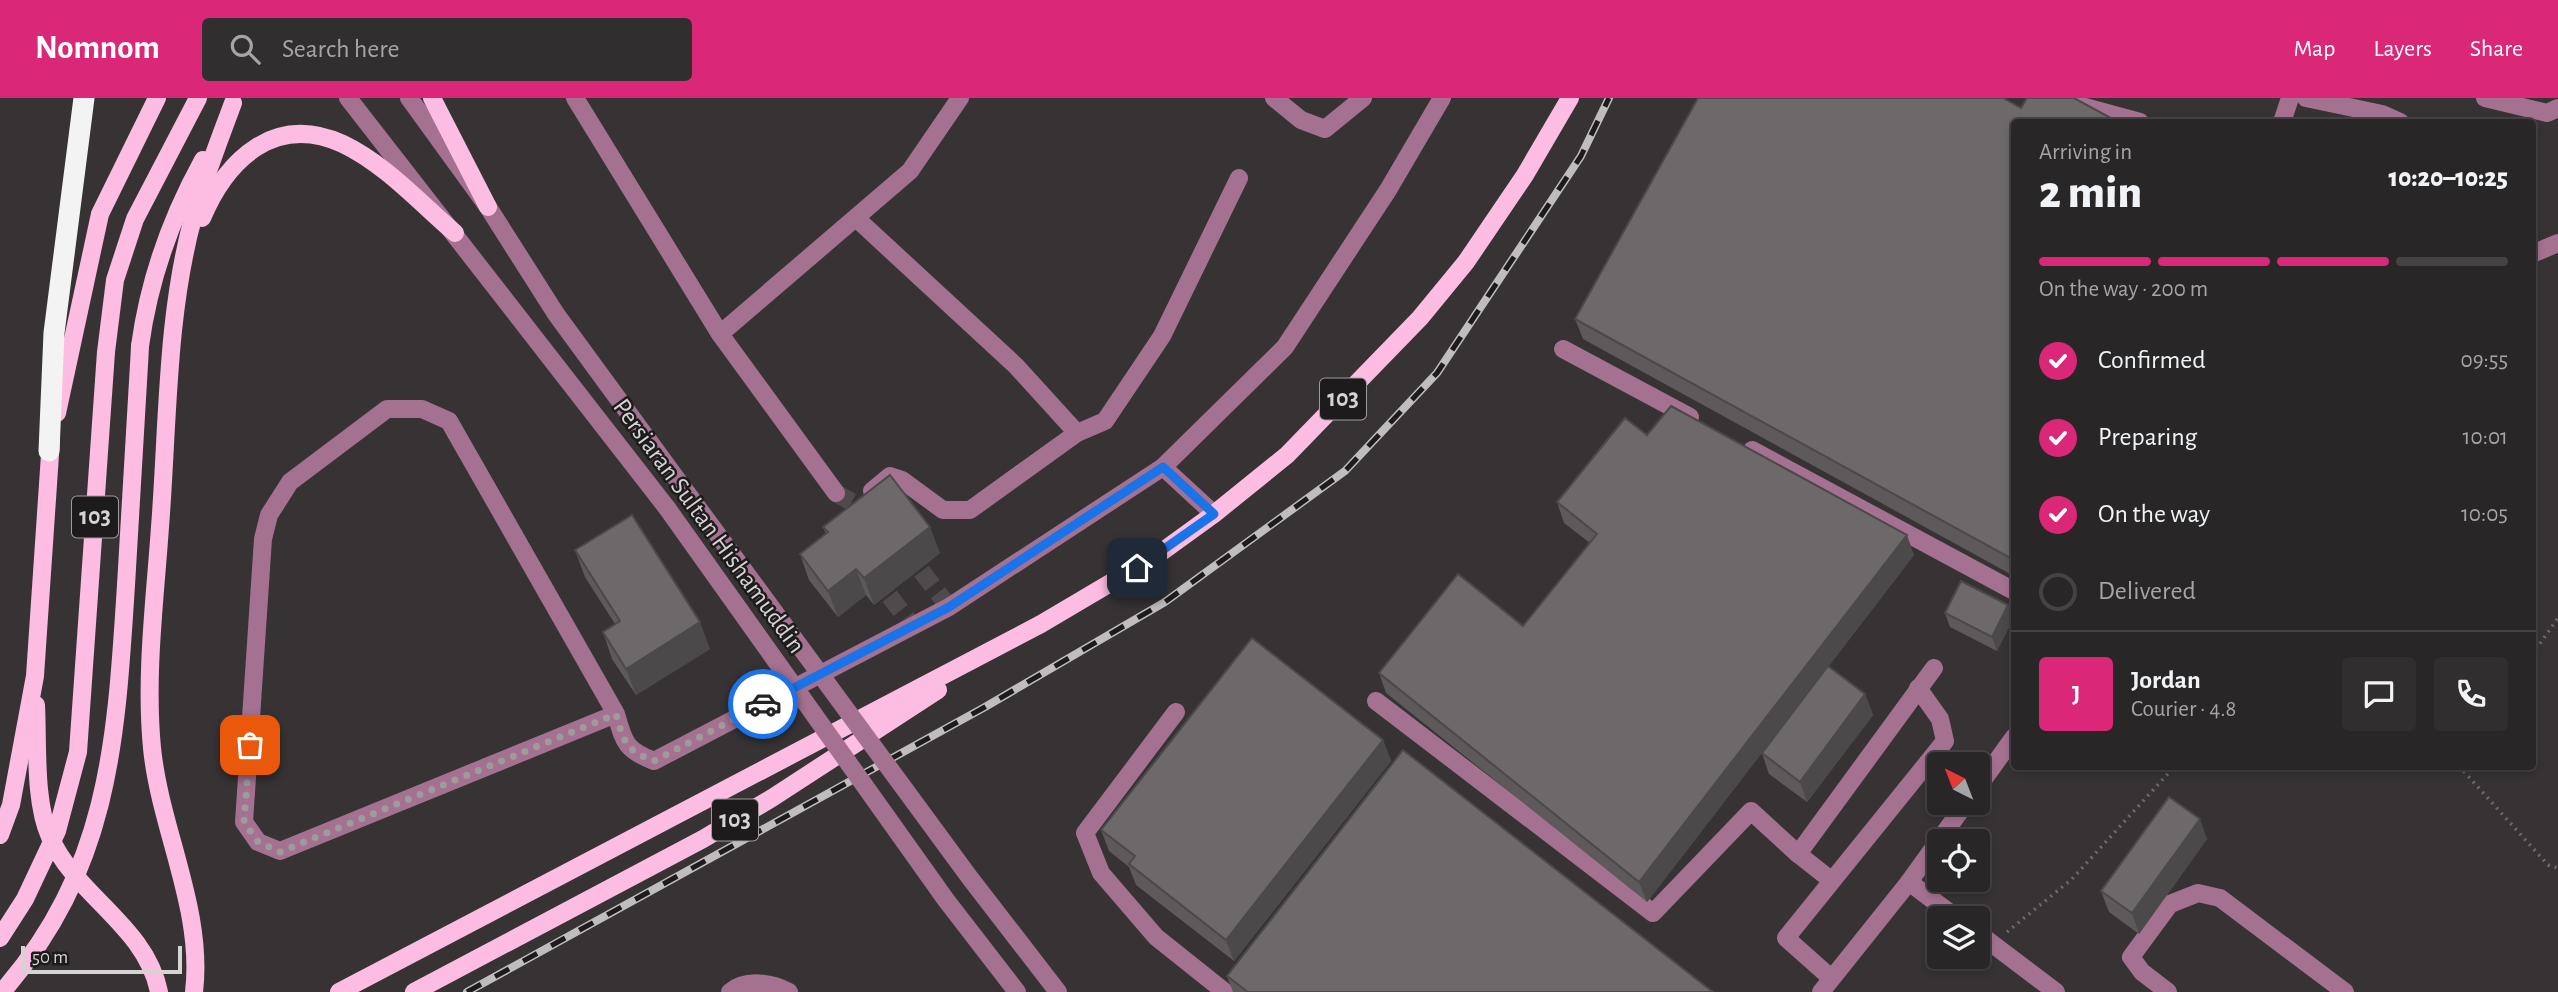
<!DOCTYPE html>
<meta charset="utf-8">
<style>
body{margin:0;font-family:"Alegreya Sans",sans-serif;background:#312e30;color:#f1f3f6;height:100vh;display:flex;flex-direction:column;font-size:26px;white-space:nowrap}
*{box-sizing:border-box;margin:0}
p{font-size:23px;color:#a5a5a8}
.icon{flex:none;width:38px;height:38px;fill:none;stroke:currentColor;stroke-width:2;stroke-linecap:round;stroke-linejoin:round}
.map{position:relative;flex:1;overflow:hidden}
.drawer{position:absolute;left:2011px;top:21px;width:525px;height:651px;display:flex;flex-direction:column;background:#292628;border-radius:7px;box-shadow:0 4px 10px #0003,0 0 0 2px #454345}
.drawer>*{flex:none}
.needle{width:46px;rotate:318deg}
.buttons{position:absolute;left:1927px;top:654px;display:grid;gap:14px}
.buttons a{display:grid;place-items:center;width:63px;height:63px;border-radius:7px;background:#292628;box-shadow:0 4px 10px #0003,0 0 0 2px #454345;font-size:35px}
.scale{position:absolute;left:21px;bottom:18px;width:161px;box-sizing:border-box;padding-left:7px;border:4px solid #d6d3d5;border-top:0;font-size:19px;line-height:24px;white-space:nowrap;color:#d6d3d5;-webkit-text-stroke:5px #1d1b1c;paint-order:stroke}
.pin{position:absolute;display:grid;place-items:center;width:60px;height:60px;color:#fff;margin:-30px;border-radius:14px;box-shadow:0 4px 10px #0006}
.courier{position:absolute;display:grid;place-items:center;width:70px;height:70px;margin:-35px;border:5px solid #1a73e8;border-radius:50%;background:#fff;color:#222;box-shadow:0 2px 9px #0007}
.headline em{font-style:normal;font-weight:800}
.headline div{display:flex;flex-direction:column-reverse}
.headline{display:flex;align-items:center;justify-content:space-between;height:119px;padding:0 28px}
h1{font-size:46px;font-weight:800;line-height:52px}
.bar{display:grid;grid-template-columns:repeat(4,1fr);gap:10px 7px;align-content:center;height:84px;padding:0 28px}
.bar i{height:9px;border-radius:5px;background:#454345}
.bar .active{background:#db2777}
.bar p{grid-column:span 4}
.line{display:flex;align-items:center;gap:18px;padding:0 28px;border-top:2px solid #454345}
.line div{flex:1}
.round{display:grid;place-items:center;flex:none;width:74px;height:74px;border-radius:7px;background:#312e30}
ol{padding:0 28px;list-style:none}
li{display:flex;align-items:center;gap:21px;height:77px}
li p{margin-inline-start:auto}
li .icon{padding:7px;border-radius:50%;background:#db2777;color:#fff;stroke-width:4}
li:last-child{color:#a5a5a8}
li i{width:38px;height:38px;border:4px solid #454345;border-radius:50%}
header{display:flex;align-items:center;gap:42px;box-sizing:border-box;height:98px;padding:0 35px;background:#db2777;color:#fff}
header strong{font-size:33px}
nav{display:flex;gap:38px;margin-inline-start:auto;font-size:24px}
.search{width:490px;height:63px;background:#312e30;display:flex;align-items:center;gap:18px;box-sizing:border-box;padding:0 24px;border-radius:7px;color:#a5a5a8;font-size:26px}
.map>svg:first-child{display:block}
</style>
<header>
<strong>Nomnom</strong>
<div class="search"><svg class="icon" aria-label="search" viewBox="0 0 24 24"><circle cx="10" cy="10" r="6"/><path d="M15 15l6 6"/></svg>Search here</div>
<nav><a>Map</a><a>Layers</a><a>Share</a></nav>
</header>
<div class="map">
<svg width="2558" height="894" viewBox="0 0 2558 894">
<rect width="100%" height="100%" fill="#373335"/>
<g fill="none" stroke-linecap="round" stroke-linejoin="round">
<g stroke="#4f4b4d" stroke-width="18" stroke-dasharray="18 9" stroke-linecap="butt">
<path d="M836,395L872,416"/>
<path d="M905,452L949,509"/>
<path d="M873,477L912,527"/>
</g>
<g stroke="#6e6b6d" stroke-width="3.5" stroke-dasharray="2 5" stroke-linecap="butt">
<path d="M2532,557L2558,520"/>
<path d="M2459,668L2548,767L2558,770"/>
<path d="M2007,834L2072,781L2175,668"/>
</g>
<g stroke="#a57191" stroke-width="18">
<path d="M348,0L667,410"/>
<path d="M409,0L488,109L556,216L687,395"/>
<path d="M575,0L720,236L836,395"/>
<path d="M1274,0L1301,22L1325,31L1363,0"/>
<path d="M2052,0L2140,24"/>
<path d="M2306,0L2382,16L2400,24"/>
<path d="M2485,0L2547,15L2558,10"/>
<path d="M2282,24L2290,0"/>
<path d="M857,121L1016,268L1077,335L970,412H943L902,382L890,378L872,393"/>
<path d="M2532,156L2558,145"/>
<path d="M720,236L910,73L960,0"/>
<path d="M1563,251L1690,319"/>
<path d="M1077,335L1105,323L1162,238L1239,80"/>
<path d="M1752,352L2014,493"/>
<path d="M1163,369L1214,416"/>
<path d="M1376,603L1653,815L1751,713L1798,756L1831,782"/>
<path d="M1176,614L1085,735L1101,775L1156,839L1225,894"/>
<path d="M616,616L280,753L258,744L244,724L263,441L269,417L290,384L387,311H422L449,323L616,616C624,644 625,652 654,663L949,509L1163,369L1285,249L1388,92L1442,0"/>
<path d="M1978,689L2014,639"/>
<path d="M1798,756L1934,570"/>
<path d="M1909,784L1958,821"/>
<path d="M1978,835L2056,894"/>
<path d="M1831,880L1786,840L1945,643L1940,621L1918,590"/>
<path d="M730,894C746,880 772,885 789,894"/>
<path d="M1821,894L1909,784L1966,705"/>
<path d="M2168,894L2142,874L2131,859L2170,806L2198,795L2220,800L2345,894"/>
</g>
<g stroke="#fdbde3" stroke-width="18">
<path d="M432,0L488,109"/>
<path d="M202,120C227,61 275,15 343,46C385,66 420,105 455,135"/>
<path d="M140,248C149,182 171,120 203,62"/>
<path d="M57,315L100,116L157,0"/>
<path d="M36,607C38,646 34,704 50,739C76,798 146,828 159,894"/>
<path d="M0,737L11,707L35,578L51,342"/>
<path d="M194,894C204,812 160,731 152,650C145,577 155,502 160,429C168,327 166,219 193,120C204,81 219,43 233,5"/>
<path d="M339,894L1041,526L1156,458L1214,416L1287,357L1420,220L1466,164L1525,77L1570,0"/>
<path d="M414,894L703,741L772,700L938,592"/>
</g>
<path stroke="#f3f3f3" stroke-width="21" d="M49,353L54,235L84,0"/>
<g stroke="#c0bdbf" stroke-width="8">
<path id="rail" d="M467,894L985,609L1165,504L1345,373L1437,275L1581,58L1609,0"/>
</g>
<use href="#rail" stroke="#1d1b1c" stroke-width="5" stroke-dasharray="16" stroke-linecap="butt"/>
<g stroke="#a57191" stroke-width="18">
<path d="M687,395L970,780L1058,894"/>
<path d="M667,410L946,802L1017,894"/>
</g>
<g stroke="#fdbde3" stroke-width="18">
<path d="M0,840L25,801L57,733L78,654L106,254L115,182L135,121L198,0"/>
<path d="M2,894C110,770 116,643 126,487C131,408 136,328 140,248"/>
</g>
</g>
<g fill="#5e595b">
<path d="M2014,24V478L1583,241L1575,221Z"/>
<path d="M1647,337L1914,457L1828,569L1865,596L1873,617L1807,704L1769,676L1762,655L1791,617L1647,804L1386,595L1379,575L1523,528L1590,445L1564,425L1557,404Z"/>
<path d="M823,429L940,455L874,507L866,497L838,519L809,482L800,456L826,436Z"/>
<path d="M575,452L710,551L636,597L612,561L603,534L615,526L585,479Z"/>
<path d="M2008,507L2013,521L1997,553L1950,529L1945,515Z"/>
<path d="M1383,642L1391,663L1234,863L1136,787L1129,769L1109,753L1101,732Z"/>
<path d="M2207,741L2139,836L2109,814L2101,793Z"/>
<path d="M1227,878L1713,894H1233Z"/>
</g>
<g fill="#4c494a">
<path d="M930,429L940,455L874,507L864,480Z"/>
<path d="M1907,437L1914,457L1647,804L1639,784Z"/>
<path d="M856,471L866,497L838,519L828,493Z"/>
<path d="M2008,507L2013,521L1997,553L1992,539Z"/>
<path d="M700,524L710,551L636,597L626,571Z"/>
<path d="M1865,596L1873,617L1807,704L1800,684Z"/>
<path d="M1383,642L1391,663L1234,863L1226,842Z"/>
<path d="M2200,721L2207,741L2139,836L2132,815Z"/>
</g>
<g fill="#6d686a" stroke="#4c494a" stroke-width="2">
<path d="M1698,0H2003L2021,10L2027,0H2074L2118,24H2014V462L1575,221Z"/>
<path d="M1671,308L1907,437L1639,784L1379,575L1458,476L1523,528L1597,436L1557,404L1625,320L1647,337Z"/>
<path d="M890,377L930,429L864,480L856,471L828,493L800,456L828,434L823,429Z"/>
<path d="M632,417L700,524L626,571L603,534L620,523L575,452Z"/>
<path d="M1961,483L2008,507L1992,539L1945,515Z"/>
<path d="M1252,540L1383,642L1226,842L1129,766L1135,758L1101,732Z"/>
<path d="M1828,568L1865,596L1800,684L1762,655Z"/>
<path d="M1403,652L1713,894H1248L1227,878Z"/>
<path d="M2169,699L2200,721L2132,815L2101,793Z"/>
</g>
<g fill="none" stroke-linecap="round" stroke-linejoin="round">
<path stroke="#9e9b9d" stroke-width="7" stroke-dasharray="0 12.6" d="M250,647L244,724L258,744L280,754L616,616C624,644 625,652 654,663L763,606"/>
<path stroke="#1a73e8" stroke-width="9" d="M763,606L949,509L1163,369L1214,416L1137,470"/>
</g>
<g text-anchor="middle" dominant-baseline="central" stroke-width="5" stroke-linejoin="round" paint-order="stroke">
<g fill="#1d1b1c" stroke="#9e9c9e" stroke-width="2">
<rect x="1320" y="280.5" width="46" height="41" rx="5"/>
<rect x="72" y="398.5" width="46" height="41" rx="5"/>
<rect x="712" y="701.5" width="46" height="41" rx="5"/>
</g>
<g font-size="24" font-weight="bold" fill="#d6d3d5">
<text x="1343" y="301">103</text>
<text x="95" y="419">103</text>
<text x="735" y="722">103</text>
</g>
<g font-size="26" fill="#d6d3d5" stroke="#1d1b1c">
<text transform="translate(709 428) rotate(54)">Persiaran Sultan Hishamuddin</text>
</g>
</g>
</svg>
<div class="buttons">
<a><svg class="needle" viewBox="-14 -14 28 28"><path d="M0-13l5 13h-10z" fill="#e53935"/><path d="M0 13l5-13h-10z" fill="#a5a5a8"/></svg></a>
<a><svg class="icon" aria-label="locate" viewBox="0 0 24 24"><circle cx="12" cy="12" r="6"/><path d="M12 2v4M12 18v4M2 12h4M18 12h4"/></svg></a>
<a><svg class="icon" aria-label="layers" viewBox="0 0 24 24"><path d="M12 4l9 5-9 5-9-5zM3 14l9 5 9-5"/></svg></a>
</div>
<div class="scale">50 m</div>
<div class="pin" style="left:250px;top:647px;background:#ea580c"><svg class="icon" aria-label="bag" viewBox="0 0 24 24"><path d="M5 8h14l-1 12H6zM9 8a3 3 0 0 1 6 0"/></svg></div>
<div class="pin" style="left:1137px;top:470px;background:#1f2937"><svg class="icon" aria-label="home" viewBox="0 0 24 24"><path d="M3 11l9-7 9 7M6 9v11h12V9"/></svg></div>
<div class="courier" style="left:763px;top:606px"><svg class="icon" aria-label="car" viewBox="0 0 24 24"><path d="M5 17H2v-5l4-1 3-4h7l3 4 3 1v5h-3M9 17h6M6 11h13"/><circle cx="7" cy="17" r="2"/><circle cx="17" cy="17" r="2"/></svg></div>
<section class="drawer">
<div class="headline"><div><h1>2 min</h1><p>Arriving in</p></div><em>10:20–10:25</em></div>
<div class="bar"><i class="active"></i><i class="active"></i><i class="active"></i><i></i><p>On the way · 200 m</p></div>
<ol>
<li><svg class="icon" aria-label="check" viewBox="0 0 24 24"><path d="M5 12l5 5 9-10"/></svg>Confirmed<p>09:55</p></li>
<li><svg class="icon" aria-label="check" viewBox="0 0 24 24"><path d="M5 12l5 5 9-10"/></svg>Preparing<p>10:01</p></li>
<li><svg class="icon" aria-label="check" viewBox="0 0 24 24"><path d="M5 12l5 5 9-10"/></svg>On the way<p>10:05</p></li>
<li><i></i>Delivered</li>
</ol>
<div class="line" style="height:126px"><b class="round" style="background:#db2777;color:#fff">J</b><div><b>Jordan</b><p>Courier · 4.8</p></div><a class="round"><svg class="icon" aria-label="chat" viewBox="0 0 24 24"><path d="M4 5h16v11H9l-5 4z"/></svg></a><a class="round"><svg class="icon" aria-label="phone" viewBox="0 0 24 24"><path d="M5 4h4l2 5-3 2q2 4 5 5l2-3 5 2v4C11 20 4 13 5 4z"/></svg></a></div>
</section>
</div>
